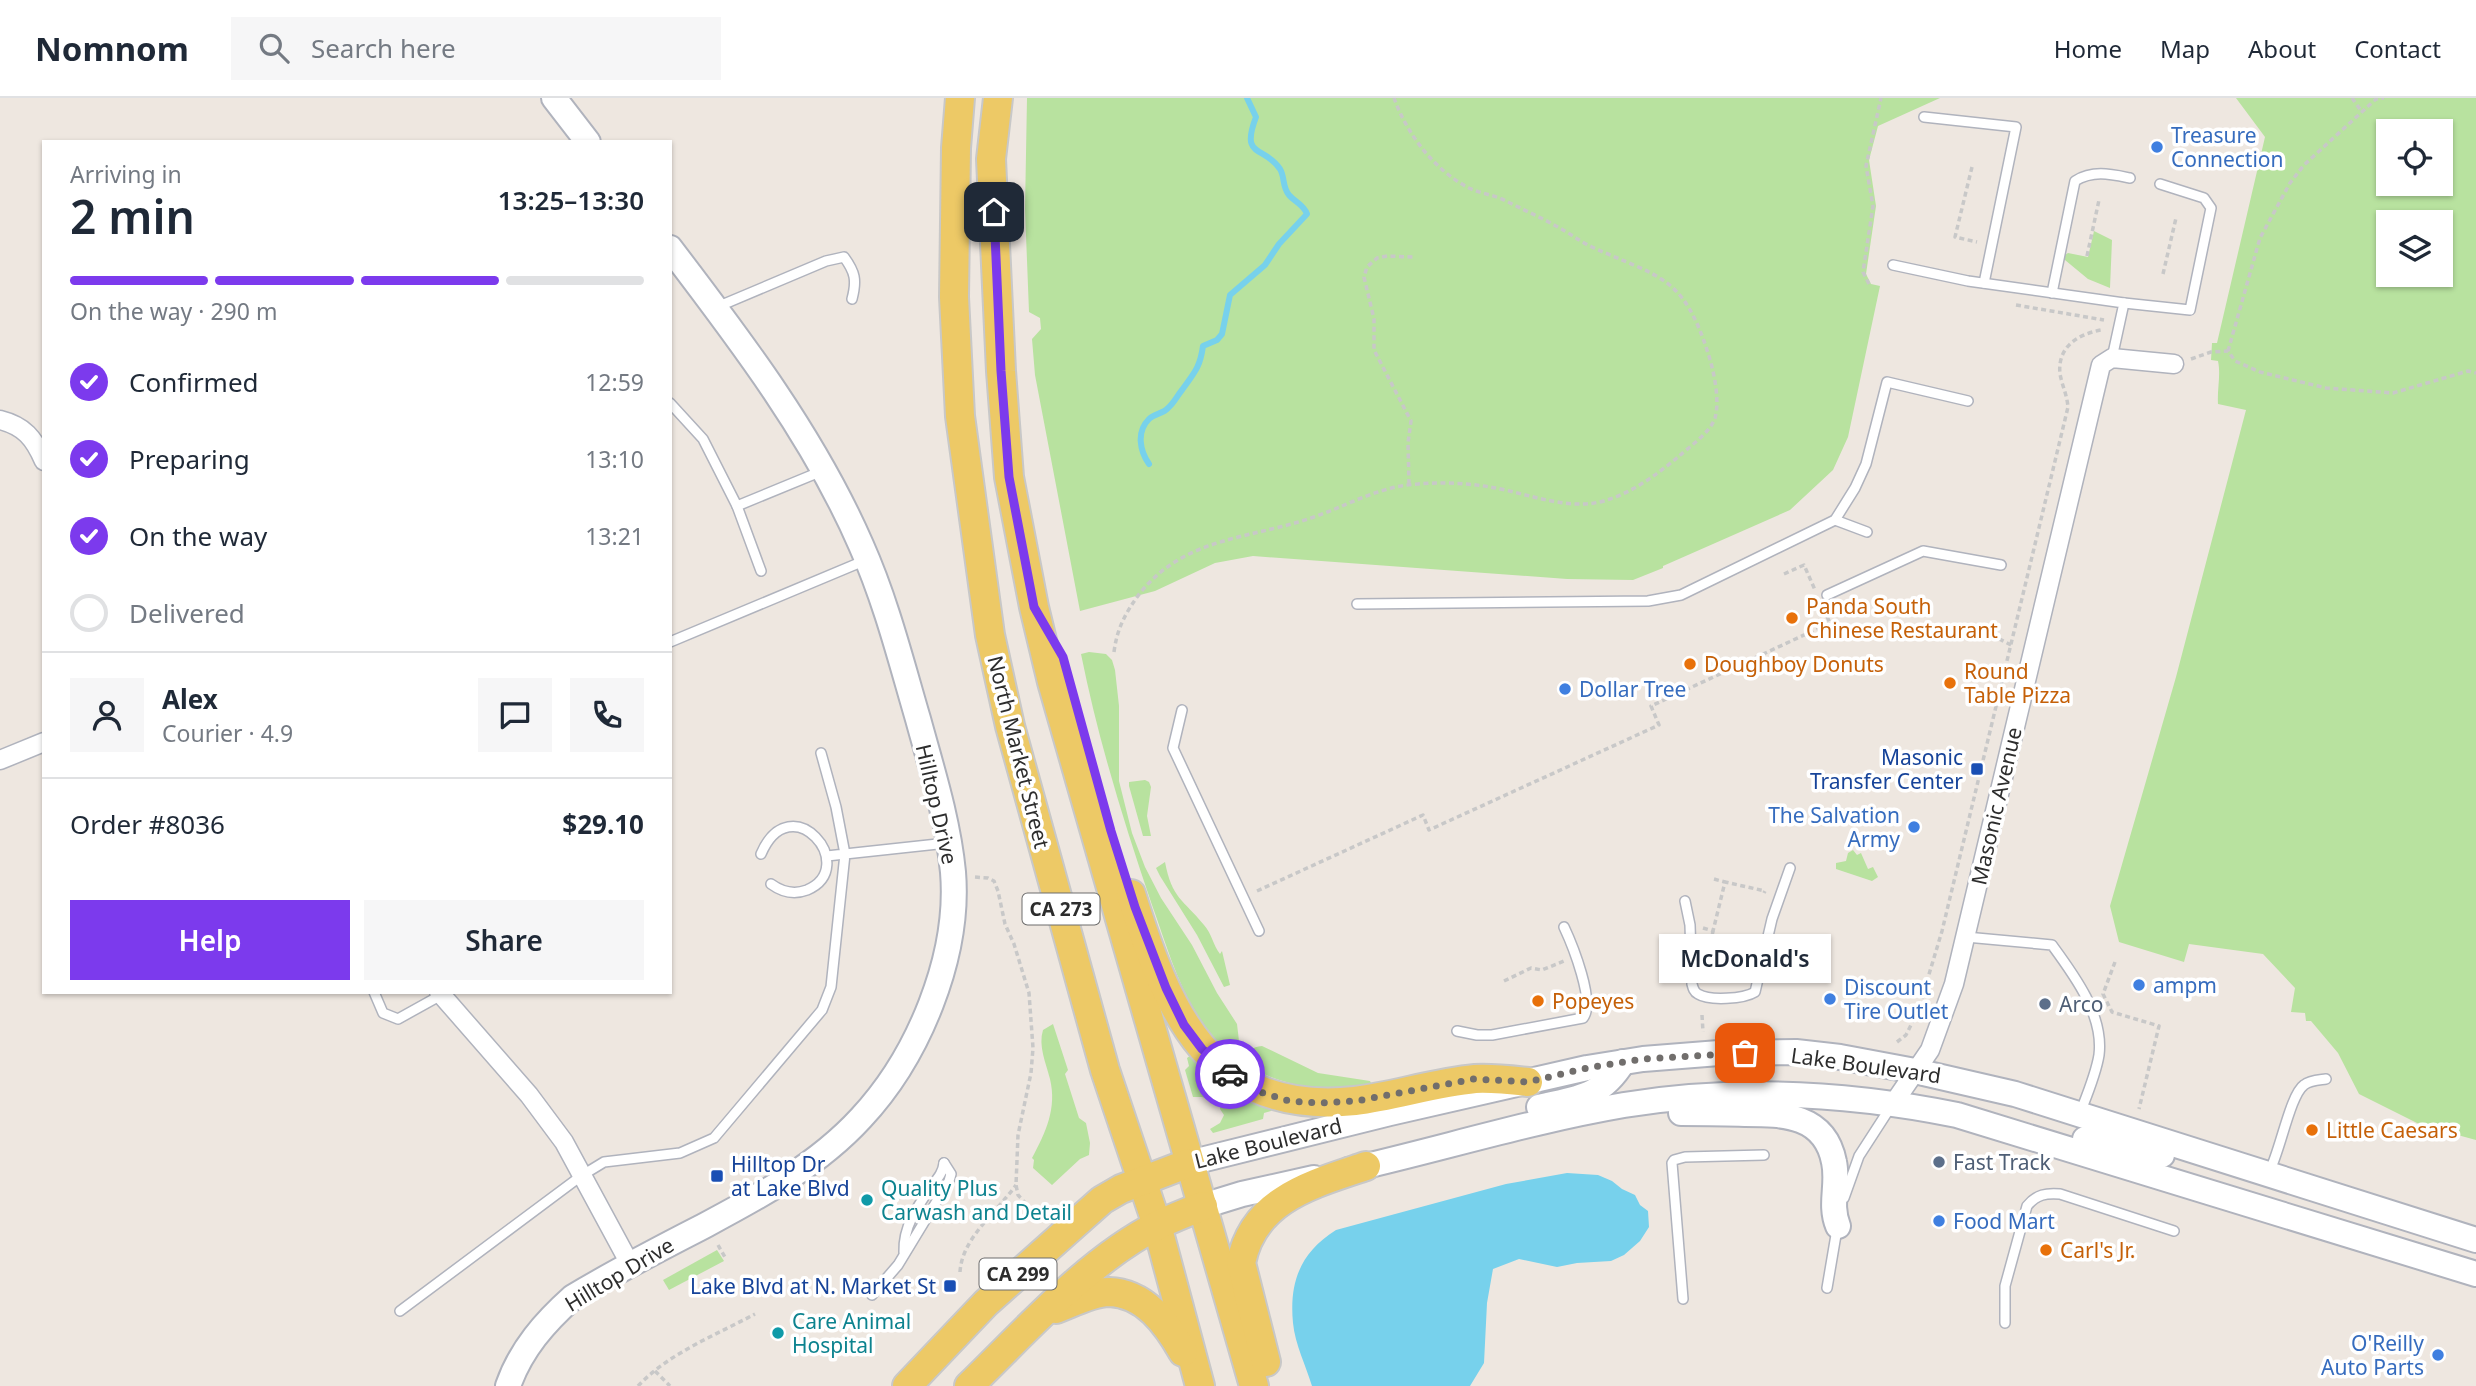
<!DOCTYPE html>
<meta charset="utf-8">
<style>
body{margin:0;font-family:"Noto Sans",sans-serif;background:#f6f6f7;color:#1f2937;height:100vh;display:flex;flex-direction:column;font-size:26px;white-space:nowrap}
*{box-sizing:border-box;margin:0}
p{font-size:23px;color:#747a83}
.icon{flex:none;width:38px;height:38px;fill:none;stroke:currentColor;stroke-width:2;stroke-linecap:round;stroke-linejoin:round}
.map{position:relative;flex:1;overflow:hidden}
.details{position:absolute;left:42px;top:42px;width:630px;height:854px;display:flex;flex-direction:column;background:#fff;border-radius:0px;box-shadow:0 2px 5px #0004}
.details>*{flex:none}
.buttons{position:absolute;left:2376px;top:21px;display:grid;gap:14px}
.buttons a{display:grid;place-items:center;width:77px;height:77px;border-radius:0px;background:#fff;box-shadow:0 2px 5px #0004;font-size:35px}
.pin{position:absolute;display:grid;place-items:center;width:60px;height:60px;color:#fff;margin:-30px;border-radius:14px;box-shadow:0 4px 10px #0006}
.courier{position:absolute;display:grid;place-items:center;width:70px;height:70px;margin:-35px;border:5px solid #7c3aed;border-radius:50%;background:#fff;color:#222;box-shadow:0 2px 9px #0007}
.bubble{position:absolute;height:49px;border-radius:0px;background:#fff;box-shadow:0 2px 5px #0004;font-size:23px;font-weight:600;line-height:49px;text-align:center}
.summary em{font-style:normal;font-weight:600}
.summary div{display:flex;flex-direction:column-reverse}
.summary{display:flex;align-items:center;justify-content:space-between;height:119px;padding:0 28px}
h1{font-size:46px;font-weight:600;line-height:52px}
.bar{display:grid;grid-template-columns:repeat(4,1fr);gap:10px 7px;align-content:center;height:84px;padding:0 28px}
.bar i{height:9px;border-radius:5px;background:#e0e1e3}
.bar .on{background:#7c3aed}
.bar p{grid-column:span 4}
.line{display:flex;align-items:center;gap:18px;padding:0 28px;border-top:2px solid #e0e1e3}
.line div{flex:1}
.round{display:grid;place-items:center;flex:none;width:74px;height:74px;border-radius:0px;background:#f6f6f7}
ol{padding:0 28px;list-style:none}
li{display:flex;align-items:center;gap:21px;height:77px}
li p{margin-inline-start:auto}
li .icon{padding:7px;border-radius:50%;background:#7c3aed;color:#fff;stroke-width:4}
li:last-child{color:#747a83}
li i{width:38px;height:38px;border:4px solid #e0e1e3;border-radius:50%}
.button{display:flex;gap:14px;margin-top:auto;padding:14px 28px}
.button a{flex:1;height:80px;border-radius:0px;background:#7c3aed;color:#fff;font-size:28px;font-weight:600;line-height:80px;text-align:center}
.button a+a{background:#f6f6f7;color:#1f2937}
header{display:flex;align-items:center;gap:42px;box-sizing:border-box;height:98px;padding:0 35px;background:#fff;border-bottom:2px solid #e0e1e3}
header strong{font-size:33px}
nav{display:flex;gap:38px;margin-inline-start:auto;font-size:24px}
.search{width:490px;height:63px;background:#f6f6f7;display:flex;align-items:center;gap:18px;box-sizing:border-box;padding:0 24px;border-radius:0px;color:#747a83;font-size:26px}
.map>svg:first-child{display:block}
</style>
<header>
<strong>Nomnom</strong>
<div class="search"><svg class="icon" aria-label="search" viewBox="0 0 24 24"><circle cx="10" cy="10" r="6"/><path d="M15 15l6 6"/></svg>Search here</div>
<nav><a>Home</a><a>Map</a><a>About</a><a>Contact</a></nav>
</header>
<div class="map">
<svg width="2476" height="1288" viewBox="0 0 2476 1288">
<rect width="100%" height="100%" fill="#eee7e0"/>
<g fill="#b8e29f" fill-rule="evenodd">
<path d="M1027,0H1940L1878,28L1869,62L1876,108L1866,176L1871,186L1880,188L1848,339L1833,372L1790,412L1663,468V470L1633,482L1567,481L1253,458L1215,465L1155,493L1080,513L1035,277L1032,241L1041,231L1040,220L1029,214L1025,111Z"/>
<path d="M2236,0H2476V1042L2421,1027L2359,996L2338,955L2311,923H2306L2305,915L2291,914L2295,890L2263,856L2189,846L2184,864L2119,844L2110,808L2176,579L2246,312L2218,306C2217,292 2221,277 2218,263L2211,262L2212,245H2217L2265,39ZM2389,33H2441V86H2389ZM2389,124H2441V177H2389Z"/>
<path d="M2094,133L2112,142L2110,190L2088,181L2065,162V157L2068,155L2088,159Z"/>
<path d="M1089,554L1106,556L1112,562L1115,572L1119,608V683L1132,735L1145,769L1161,800L1192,847L1217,895L1237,926L1239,943L1235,956H1230C1217,944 1205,931 1196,915C1176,882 1165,843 1152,807C1124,725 1098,641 1081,556Z"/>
<path d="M1145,682L1149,684L1151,689L1147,718L1151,738H1143L1129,688V684Z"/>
<path d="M1853,752L1857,757L1861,755L1868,771L1873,769L1878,779L1872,783L1836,771V765L1846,763L1848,755Z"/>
<path d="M1165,764C1172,801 1183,801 1204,827C1212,836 1213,847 1220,856L1222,853L1230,887L1224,889L1197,837L1160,778L1156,770Z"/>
<path d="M1053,926L1068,972L1065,976L1079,1020L1086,1025L1090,1045L1089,1057L1080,1061L1052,1087L1033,1070L1034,1062L1032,1060C1046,1034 1057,1010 1050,981C1046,965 1038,948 1043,932Z"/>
<path d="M1262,948L1318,975L1370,983L1372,987C1332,997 1278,988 1243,965V961C1248,953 1252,949 1262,948Z"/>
<path d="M1191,957L1205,973L1208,984L1214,989L1212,1002L1202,999H1193L1185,972L1189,968L1187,960Z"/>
<path d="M1222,994L1232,997L1236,995L1272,1011L1271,1013L1264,1015L1263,1021L1213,1035L1210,1031L1220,1025L1224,1017L1220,1011Z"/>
<path d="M717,1152L724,1163L669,1192L663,1182Z"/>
</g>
<path fill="#77d1ec" d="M1567,1075L1598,1077L1612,1083L1622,1091L1635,1097L1640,1107L1648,1113L1649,1129L1640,1143L1624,1157L1611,1163L1577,1165L1557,1169L1519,1161L1493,1171L1487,1205L1484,1265L1470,1288H1312C1306,1268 1295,1246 1293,1225C1289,1183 1301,1154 1336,1132L1506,1086Z"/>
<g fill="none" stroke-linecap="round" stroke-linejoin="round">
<path stroke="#77d1ec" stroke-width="6" d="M1149,366C1140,353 1136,334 1149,321C1155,315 1163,316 1168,310C1174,305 1177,298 1182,292C1194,275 1200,270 1203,248L1217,242L1222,236L1230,197L1265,167L1279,146L1307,116C1304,107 1295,104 1289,97C1282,89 1285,79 1280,71C1264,47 1240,61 1256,19L1247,0"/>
<g stroke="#b0b3bd" stroke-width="12">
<g id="service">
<path d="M1924,19L2016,29L1984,185"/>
<path d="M1893,167L1968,183L2124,205L2112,260"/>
<path d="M2052,195L2075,83C2093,72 2110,76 2130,80"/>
<path d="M2124,205L2190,212L2211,110L2204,100L2160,86"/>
<path d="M717,209L826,163L844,159C855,174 857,182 852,201"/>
<path d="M670,305L703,341L737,408L822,373"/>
<path d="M737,408L761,473"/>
<path d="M1835,422L1867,434"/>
<path d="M1827,497L1923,453L2001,467"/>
<path d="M1357,506L1648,503L1681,497L1835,422L1855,390L1866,366L1887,284L1968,303"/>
<path d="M670,544L866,462"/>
<path d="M1182,612L1173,650L1259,833"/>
<path d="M821,655L836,709L845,756L827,758"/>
<path d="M761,756C791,686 861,769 807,792C794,797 782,794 771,786"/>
<path d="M1685,803L1690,827L1692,886C1693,890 1694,894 1698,896C1709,903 1744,901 1755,894L1772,821L1790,770"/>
<path d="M1966,839L2052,847C2074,877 2104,917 2099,957C2096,976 2087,997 2080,1015"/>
<path d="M374,894L383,915L398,921L443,896"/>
<path d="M1457,933L1477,937H1492L1583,920C1596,905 1572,846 1564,829"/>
<path d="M2269,1074C2280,1054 2290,997 2304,987C2310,982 2319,982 2326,981"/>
<path d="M1844,1100L1859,1058L1890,1010"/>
<path d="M904,1154C903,1129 917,1109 931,1089C937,1081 943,1075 944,1065"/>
<path d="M1827,1190L1837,1131"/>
<path d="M872,1197L898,1167L949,1083L951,1076L944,1065"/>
<path d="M1683,1201L1672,1065L1674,1062L1685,1059L1764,1057"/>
<path d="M400,1213L581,1078L604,1064L680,1055L714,1040L822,912L831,889L845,756L947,745"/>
<path d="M2005,1225V1188L2027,1108C2037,1096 2046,1095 2060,1096L2174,1133"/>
</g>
</g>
<g stroke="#b0b3bd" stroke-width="21">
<g id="minor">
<path d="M0,322C24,328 34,340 44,363"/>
<path d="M0,662L44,644"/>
<path d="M439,894L529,997L564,1044L630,1166"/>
<path d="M1893,1006L1930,952L1954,886L2101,267L2112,260L2174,266"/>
</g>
</g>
<g stroke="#b0b3bd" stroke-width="28">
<g id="secondary">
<path d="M554,0L588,44"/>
<path d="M1539,1009C1577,1000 1601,1000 1623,964"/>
<path d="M1681,1015C1702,1015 1724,1015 1745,1016C1784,1016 1825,1017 1834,1064C1839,1086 1829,1106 1838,1128"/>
<path d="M2085,1041L2150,1056L2162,1057"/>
<path d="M1189,1065L1390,1015L1587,970L1643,961L1719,955L1796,954L1840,959L1915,973L2015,996L2476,1142"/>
<path d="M1349,1072C1441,1051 1531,1023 1624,1007C1734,989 1848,995 1957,1017L2476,1176"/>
<path d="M1203,1108L1242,1096L1314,1080"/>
<path d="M508,1288C521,1251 545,1224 573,1199C615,1174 657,1152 700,1130C758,1099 816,1069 861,1020C918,959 960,859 953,774C948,722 932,672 918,621C901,563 886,503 861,447C814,339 741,243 670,150"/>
</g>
</g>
<g stroke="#c8c8c8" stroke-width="32">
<g id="primary">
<path d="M960,0L956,50L954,199L960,318L990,537L1010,628L1105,972L1157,1127L1200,1288"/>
<path d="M998,0L991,61L1001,273L1009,379L1034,509L1052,584L1254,1288"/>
<path d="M1131,796C1168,914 1209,1018 1355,1003C1395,998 1434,985 1475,981C1492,980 1510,982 1528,984"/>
<path d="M1056,1211C1072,1205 1092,1194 1109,1194C1145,1195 1167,1226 1183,1254"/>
<path d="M1266,1264L1241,1165C1253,1101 1313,1086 1366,1068"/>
<path d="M907,1288L986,1205L1102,1102L1121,1091L1189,1065"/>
<path d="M969,1288C1025,1234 1088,1162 1158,1127C1172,1120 1188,1114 1203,1108"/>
</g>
</g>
<g stroke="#c8c8c8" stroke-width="3.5" stroke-dasharray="5 3.5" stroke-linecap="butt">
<path d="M2352,0L2362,14"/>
<path d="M1972,69L1955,139L1977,144"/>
<path d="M2087,158L2099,102"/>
<path d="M2163,176L2176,120"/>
<path d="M1869,186L1863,174L1873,108L1866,68L1881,0"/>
<path d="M2016,207L2104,222"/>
<path d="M2228,253L2260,140L2290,85L2304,67L2376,1L2384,0"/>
<path d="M2191,261L2211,254L2228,253L2235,263L2260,274L2326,290L2393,295L2468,273L2476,275"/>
<path d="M1409,386L1408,345L1411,323L1374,252V221L1364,179L1367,169L1377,160L1387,158L1413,159"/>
<path d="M1784,476L1804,467L1815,492"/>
<path d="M1984,533L2011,547"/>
<path d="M1114,554C1117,530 1126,514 1140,495C1185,439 1249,441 1311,420C1347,408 1379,388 1418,386C1442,384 1467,385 1490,389C1521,394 1552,407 1584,406C1618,405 1653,380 1678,359C1689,349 1710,335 1715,320C1720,302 1714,273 1708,255C1683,177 1660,180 1592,149C1579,143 1568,134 1556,128C1540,119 1524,112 1508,104C1496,97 1481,96 1469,90C1434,72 1407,36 1394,0"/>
<path d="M975,779L988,780L994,783L998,793L1005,826L1014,846L1029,895L1033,950L1031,975L1018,1037L1016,1087L1018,1097L1031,1111"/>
<path d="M1714,781L1725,784"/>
<path d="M1257,793L1423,717L1429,732L1659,627L1651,608L1830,525L1824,512"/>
<path d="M1703,830L1713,833L1725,784L1765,793L1764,795"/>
<path d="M1707,861L1713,833"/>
<path d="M2115,864L2103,896L2112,914L2159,928L2139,1011"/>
<path d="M1504,883L1531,870L1542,872L1564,863"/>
<path d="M1702,917L1703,934"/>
<path d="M1897,944L1906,937L1918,913L1942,833L2068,309C2067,297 2062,287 2060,276C2057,249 2078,236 2101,232"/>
<path d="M718,1147L726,1161"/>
<path d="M960,1174C962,1140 996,1115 1016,1087"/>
<path d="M655,1273L670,1288"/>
<path d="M638,1288C669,1255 716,1237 755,1216"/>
</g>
<use href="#service" stroke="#fff" stroke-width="9"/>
<use href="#minor" stroke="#fff" stroke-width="18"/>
<use href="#secondary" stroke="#fff" stroke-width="24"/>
<use href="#primary" stroke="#edc966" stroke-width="28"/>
</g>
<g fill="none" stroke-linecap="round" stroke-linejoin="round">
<path stroke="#716e6c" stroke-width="7" stroke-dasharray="0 12.6" d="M1230,976L1257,993L1289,1003L1319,1005L1356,1003L1474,981L1528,984L1587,970L1643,961L1745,955"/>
<path stroke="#7c3aed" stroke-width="9" d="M994,114L1001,273L1009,379L1034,509L1063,559L1111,733L1135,809L1166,890L1184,927L1202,951L1230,976"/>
</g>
<g fill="#3f7fe0" stroke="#fff" stroke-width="2.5">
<circle cx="2157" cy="49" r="7"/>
<circle cx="1565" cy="591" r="7"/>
<circle cx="1914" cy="729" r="7"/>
<circle cx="2139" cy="887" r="7"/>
<circle cx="1830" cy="901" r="7"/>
<circle cx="1939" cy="1123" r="7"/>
<circle cx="2438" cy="1257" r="7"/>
</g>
<g fill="#e8710a" stroke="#fff" stroke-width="2.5">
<circle cx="1792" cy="520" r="7"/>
<circle cx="1690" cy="566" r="7"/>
<circle cx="1950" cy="585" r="7"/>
<circle cx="1538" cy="903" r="7"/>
<circle cx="2312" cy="1032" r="7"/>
<circle cx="2046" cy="1152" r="7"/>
</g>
<g fill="#1a4fb4" stroke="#fff" stroke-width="2.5">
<rect x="1970" y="664" width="14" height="14" rx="3.5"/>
<rect x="710" y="1071" width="14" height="14" rx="3.5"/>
<rect x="943" y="1181" width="14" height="14" rx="3.5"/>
</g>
<g fill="#5c6f8a" stroke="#fff" stroke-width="2.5">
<circle cx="2045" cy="906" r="7"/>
<circle cx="1939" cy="1064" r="7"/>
</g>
<g fill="#0f9aa8" stroke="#fff" stroke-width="2.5">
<circle cx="867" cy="1102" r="7"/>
<circle cx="778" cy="1235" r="7"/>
</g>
<g text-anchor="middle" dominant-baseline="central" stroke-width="7" stroke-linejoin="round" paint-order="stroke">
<g fill="#fff" stroke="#6c6c6c" stroke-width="2">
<rect x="1022.5" y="795.5" width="77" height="31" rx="5"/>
<rect x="979.5" y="1160.5" width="77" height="31" rx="5"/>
</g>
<g font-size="19" font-weight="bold" fill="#2d2d2d">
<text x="1061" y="811">CA 273</text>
<text x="1018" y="1176">CA 299</text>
</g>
<g font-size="21" fill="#366cbe" stroke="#fff" text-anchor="start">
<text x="2171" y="37">Treasure<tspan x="2171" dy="24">Connection</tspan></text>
<text x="1579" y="591">Dollar Tree</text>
<text x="1900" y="717" text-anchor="end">The Salvation<tspan x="1900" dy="24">Army</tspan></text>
<text x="2153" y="887">ampm</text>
<text x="1844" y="889">Discount<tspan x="1844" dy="24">Tire Outlet</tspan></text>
<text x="1953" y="1123">Food Mart</text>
<text x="2424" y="1245" text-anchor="end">O'Reilly<tspan x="2424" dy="24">Auto Parts</tspan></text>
</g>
<g font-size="21" fill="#c56008" stroke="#fff" text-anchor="start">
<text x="1806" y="508">Panda South<tspan x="1806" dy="24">Chinese Restaurant</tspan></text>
<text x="1704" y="566">Doughboy Donuts</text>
<text x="1964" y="573">Round<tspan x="1964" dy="24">Table Pizza</tspan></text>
<text x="1552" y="903">Popeyes</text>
<text x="2326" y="1032">Little Caesars</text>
<text x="2060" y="1152">Carl's Jr.</text>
</g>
<g font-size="21" fill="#2d2d2d" stroke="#fff">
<text transform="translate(1019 654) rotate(76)">North Market Street</text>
<text transform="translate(937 706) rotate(77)">Hilltop Drive</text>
<text transform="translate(1996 708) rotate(-77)">Masonic Avenue</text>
<text transform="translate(1866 967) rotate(8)">Lake Boulevard</text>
<text transform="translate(1268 1045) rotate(-14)">Lake Boulevard</text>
<text transform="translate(619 1176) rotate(-31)">Hilltop Drive</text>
</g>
<g font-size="21" fill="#164399" stroke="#fff" text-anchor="end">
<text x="1963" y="659">Masonic<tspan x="1963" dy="24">Transfer Center</tspan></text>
<text x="731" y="1066" text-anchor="start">Hilltop Dr<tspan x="731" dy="24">at Lake Blvd</tspan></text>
<text x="936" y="1188">Lake Blvd at N. Market St</text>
</g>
<g font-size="21" fill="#4e5e75" stroke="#fff" text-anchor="start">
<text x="2059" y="906">Arco</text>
<text x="1953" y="1064">Fast Track</text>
</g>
<g font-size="21" fill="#0d838f" stroke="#fff" text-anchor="start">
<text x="881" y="1090">Quality Plus<tspan x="881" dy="24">Carwash and Detail</tspan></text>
<text x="792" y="1223">Care Animal<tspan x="792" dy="24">Hospital</tspan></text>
</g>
</g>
</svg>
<div class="buttons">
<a><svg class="icon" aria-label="locate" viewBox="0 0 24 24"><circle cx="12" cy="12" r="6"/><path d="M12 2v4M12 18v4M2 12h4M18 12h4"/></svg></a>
<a><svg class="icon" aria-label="layers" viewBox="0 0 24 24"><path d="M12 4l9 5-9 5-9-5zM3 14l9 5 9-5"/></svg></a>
</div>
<div class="pin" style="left:1745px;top:955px;background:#ea580c"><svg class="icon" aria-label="bag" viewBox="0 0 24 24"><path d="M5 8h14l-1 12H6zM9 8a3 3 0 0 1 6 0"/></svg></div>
<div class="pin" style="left:994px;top:114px;background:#1f2937"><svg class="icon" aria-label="home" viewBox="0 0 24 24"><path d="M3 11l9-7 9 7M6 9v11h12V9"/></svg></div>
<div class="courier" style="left:1230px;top:976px"><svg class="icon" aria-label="car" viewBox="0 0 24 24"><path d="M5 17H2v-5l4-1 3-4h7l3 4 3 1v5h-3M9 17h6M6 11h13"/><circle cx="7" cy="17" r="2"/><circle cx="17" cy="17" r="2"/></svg></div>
<div class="bubble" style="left:1659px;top:836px;width:172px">McDonald's</div>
<section class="details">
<div class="summary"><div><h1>2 min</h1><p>Arriving in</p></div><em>13:25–13:30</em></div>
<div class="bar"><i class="on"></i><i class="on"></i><i class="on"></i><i></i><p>On the way · 290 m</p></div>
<ol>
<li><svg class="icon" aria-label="check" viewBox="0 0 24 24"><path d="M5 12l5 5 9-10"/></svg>Confirmed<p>12:59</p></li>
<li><svg class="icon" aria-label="check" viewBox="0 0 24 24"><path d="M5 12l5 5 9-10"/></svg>Preparing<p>13:10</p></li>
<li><svg class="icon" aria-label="check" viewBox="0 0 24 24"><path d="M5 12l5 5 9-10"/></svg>On the way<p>13:21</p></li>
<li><i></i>Delivered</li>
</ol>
<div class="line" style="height:126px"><a class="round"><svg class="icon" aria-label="person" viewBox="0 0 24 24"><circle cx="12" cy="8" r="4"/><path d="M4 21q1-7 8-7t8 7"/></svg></a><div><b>Alex</b><p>Courier · 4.9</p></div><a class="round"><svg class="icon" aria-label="chat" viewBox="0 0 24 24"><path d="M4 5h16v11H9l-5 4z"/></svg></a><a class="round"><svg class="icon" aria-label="phone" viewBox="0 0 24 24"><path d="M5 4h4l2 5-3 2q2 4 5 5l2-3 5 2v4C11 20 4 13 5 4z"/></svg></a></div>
<div class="line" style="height:91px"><div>Order #8036</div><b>$29.10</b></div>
<div class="button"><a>Help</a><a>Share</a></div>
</section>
</div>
